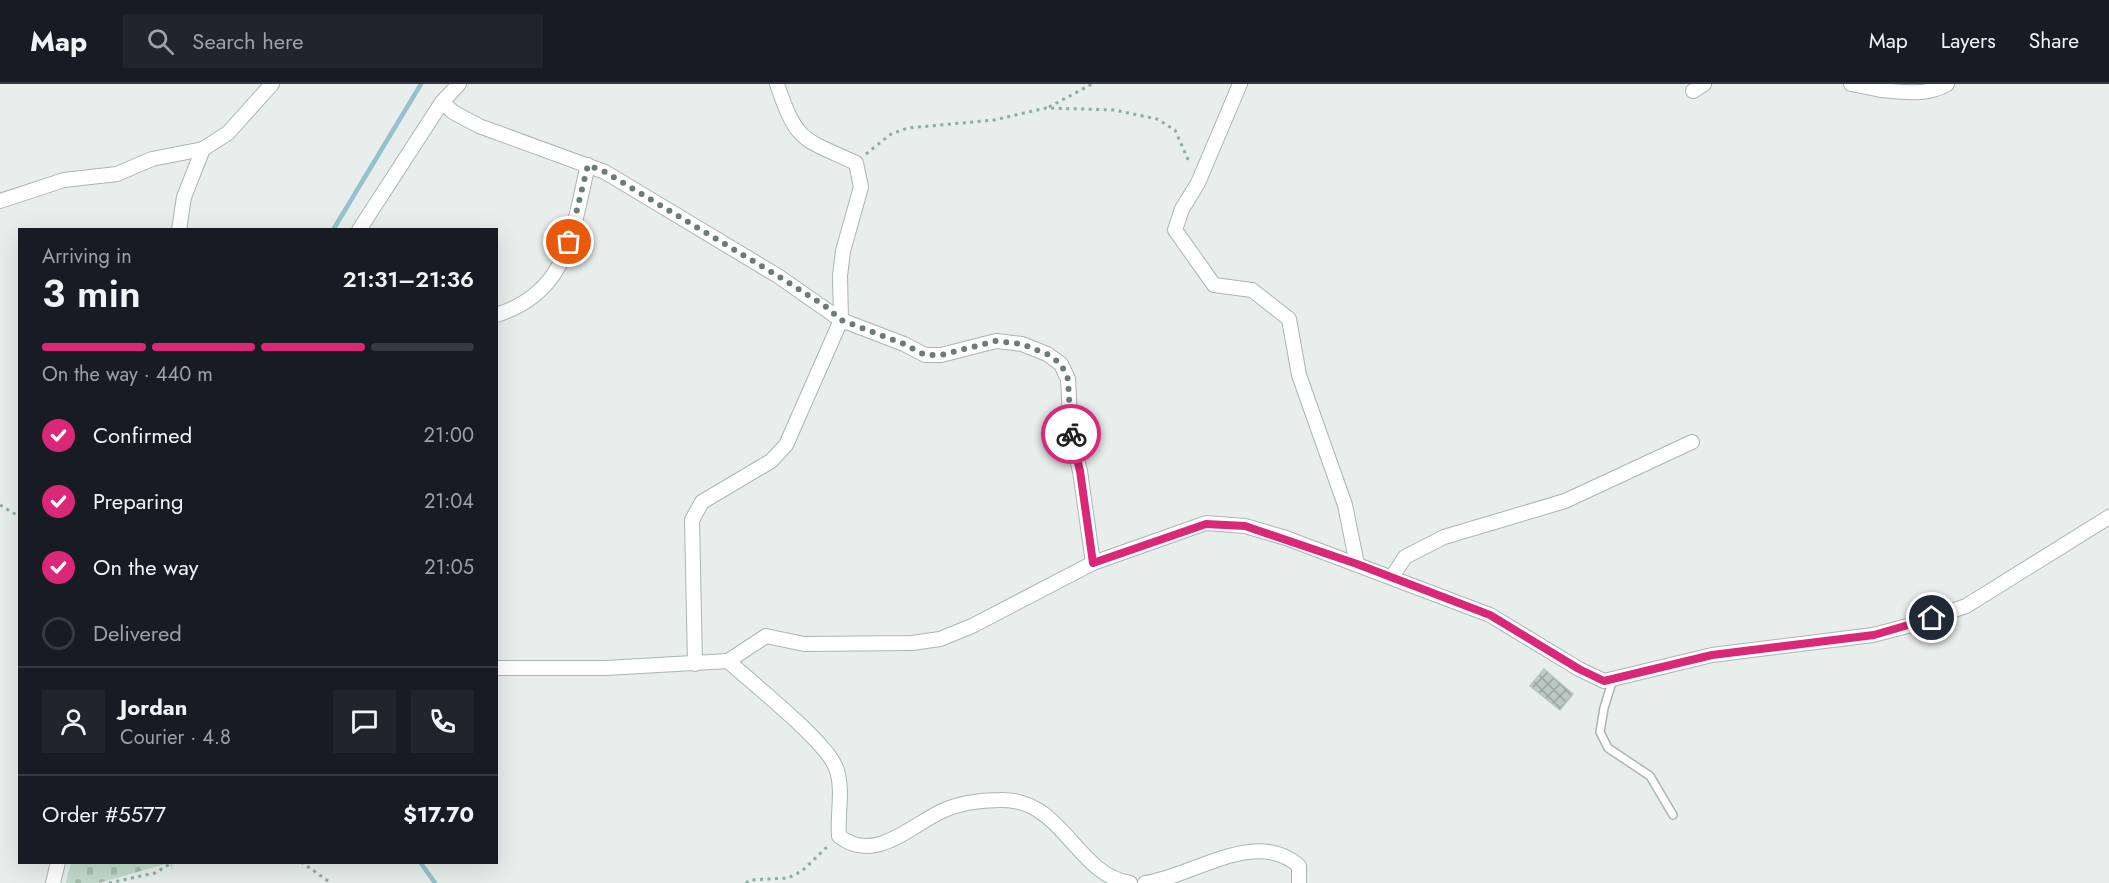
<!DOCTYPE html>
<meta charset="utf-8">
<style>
body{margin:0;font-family:Jost,sans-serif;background:#20242c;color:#f1f3f6;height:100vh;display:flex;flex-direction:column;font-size:22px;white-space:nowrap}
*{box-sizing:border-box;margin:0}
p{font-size:20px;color:#9ea1a6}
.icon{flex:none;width:33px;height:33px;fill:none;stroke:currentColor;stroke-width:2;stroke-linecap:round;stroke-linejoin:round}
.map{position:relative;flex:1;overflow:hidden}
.panel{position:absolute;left:18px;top:144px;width:480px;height:636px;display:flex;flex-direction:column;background:#171b24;border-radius:0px;box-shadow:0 6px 24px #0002}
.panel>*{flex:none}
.pin{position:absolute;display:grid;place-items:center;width:51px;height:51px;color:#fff;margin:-26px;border:3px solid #fff;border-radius:50%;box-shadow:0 2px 6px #0007}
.courier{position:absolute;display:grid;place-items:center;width:60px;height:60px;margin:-30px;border:4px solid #db2777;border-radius:50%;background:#fff;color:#222;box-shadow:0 2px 8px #0007}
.headline em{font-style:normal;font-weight:600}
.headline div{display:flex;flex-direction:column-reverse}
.headline{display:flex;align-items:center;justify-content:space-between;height:102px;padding:0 24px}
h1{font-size:39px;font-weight:600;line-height:45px}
.bar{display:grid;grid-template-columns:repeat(4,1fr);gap:9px 6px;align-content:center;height:72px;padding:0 24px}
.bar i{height:8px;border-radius:4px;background:#363941}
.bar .selected{background:#db2777}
.bar p{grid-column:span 4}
.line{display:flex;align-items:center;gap:15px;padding:0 24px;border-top:2px solid #363941}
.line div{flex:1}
.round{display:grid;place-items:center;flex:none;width:63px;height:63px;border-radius:0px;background:#20242c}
ol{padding:0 24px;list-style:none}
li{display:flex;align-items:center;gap:18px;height:66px}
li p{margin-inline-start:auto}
li .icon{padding:6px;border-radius:50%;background:#db2777;color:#fff;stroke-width:4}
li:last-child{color:#9ea1a6}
li i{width:33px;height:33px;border:3px solid #363941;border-radius:50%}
header{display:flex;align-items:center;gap:36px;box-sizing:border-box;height:84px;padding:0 30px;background:#171b24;border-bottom:2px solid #363941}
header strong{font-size:28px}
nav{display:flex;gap:33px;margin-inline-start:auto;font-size:21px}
.search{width:420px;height:54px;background:#20242c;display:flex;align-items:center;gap:15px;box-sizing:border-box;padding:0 21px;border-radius:0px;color:#9ea1a6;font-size:22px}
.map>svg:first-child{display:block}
</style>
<header>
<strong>Map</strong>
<div class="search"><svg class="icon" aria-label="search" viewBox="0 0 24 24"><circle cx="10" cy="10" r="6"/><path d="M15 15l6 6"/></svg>Search here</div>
<nav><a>Map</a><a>Layers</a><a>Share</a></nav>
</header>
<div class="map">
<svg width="2109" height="799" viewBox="0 0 2109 799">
<defs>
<pattern id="cemetery-stones" width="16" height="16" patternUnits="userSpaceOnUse" patternTransform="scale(1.5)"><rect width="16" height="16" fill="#c2dcca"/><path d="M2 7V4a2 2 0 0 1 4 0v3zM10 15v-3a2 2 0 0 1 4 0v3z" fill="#a7beae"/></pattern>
<pattern id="building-cross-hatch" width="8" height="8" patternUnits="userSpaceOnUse" patternTransform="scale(1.5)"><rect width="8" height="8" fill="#bcc8c4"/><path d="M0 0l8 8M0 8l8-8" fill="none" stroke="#99a4a0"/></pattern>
</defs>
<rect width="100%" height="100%" fill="#e7eeeb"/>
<path fill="url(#cemetery-stones)" d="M71,779H172L173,786L169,779L99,799H66Z"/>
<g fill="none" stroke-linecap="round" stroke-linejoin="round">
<g stroke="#95c2cc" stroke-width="4.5">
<path d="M333,146L421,0"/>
<path d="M420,778L435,799"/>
</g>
</g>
<path fill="url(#building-cross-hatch)" stroke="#b9c7c2" stroke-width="1.5" d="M1544,585L1573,610L1560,626L1530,602Z"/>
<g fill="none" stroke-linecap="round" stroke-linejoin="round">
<g stroke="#aab6b2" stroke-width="10">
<path id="service" d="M1613,595L1604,624L1600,648L1608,664L1650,692L1673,731"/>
</g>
<g stroke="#aab6b2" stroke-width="16">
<g id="minor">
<path d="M459,0L442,18L453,28L479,42L605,88L778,192L841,236L904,260L925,271H941L996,257L1022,260L1047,270L1061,280L1068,295L1071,352L1080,387L1093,479"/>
<path d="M1240,0L1198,99L1182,125L1175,146L1214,201L1252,206L1289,235L1299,291L1345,421L1357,480"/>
<path d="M1851,0L1881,6"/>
<path d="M1877,0L1881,6C1902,8 1928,12 1947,0"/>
<path d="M1693,7L1704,0"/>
<path d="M0,117L64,96L117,90L152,75L203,65"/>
<path d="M179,146L184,113L203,65L228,49L272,0"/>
<path d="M359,146L442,18"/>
<path d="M496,231C570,208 572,146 588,81"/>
<path d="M1392,493L1405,473L1444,453L1565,417L1692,358"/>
<path d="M728,577L766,552L804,560L912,559L940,555L972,542L1093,479L1206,439L1245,442L1286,454L1490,531L1579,585L1604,597L1712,571L1873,551L1915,540L1966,522L2109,433"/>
<path d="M728,577C752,599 826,657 836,684C844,705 837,730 839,752C874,780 910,742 942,727C960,719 980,716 1000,716C1063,714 1075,790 1130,799"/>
<path d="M695,580L692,436L702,418L771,377L786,361L841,236L840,192L843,167L861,103L856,79C802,54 797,59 777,0"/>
<path d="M496,584H606L728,577"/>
<path d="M53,799L58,778"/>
<path d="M1145,799C1193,793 1255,743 1299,782V799"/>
</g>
</g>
<g stroke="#8aaea4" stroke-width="3" stroke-dasharray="3 4.5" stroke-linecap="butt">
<path d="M1049,23L1092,0"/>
<path d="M866,70L891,50L908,44L994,36L1046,24L1114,26L1157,35L1175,46L1190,80"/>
<path d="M0,421L20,433"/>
<path d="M301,778L331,799"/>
<path d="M109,799L155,789L173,778"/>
<path d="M746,799L750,796L788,794L802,787L829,761"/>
</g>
<use href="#service" stroke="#fff" stroke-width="7"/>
<use href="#minor" stroke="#fff" stroke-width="14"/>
</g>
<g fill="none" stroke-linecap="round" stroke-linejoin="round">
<path stroke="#6a7c77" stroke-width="6" stroke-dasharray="0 10.8" d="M569,158L588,81L605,88L778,192L825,222L841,236L904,260L925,271H941L996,257L1022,260L1047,270L1061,280L1068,295L1071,350"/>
<path stroke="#db2777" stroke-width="8" d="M1071,350L1080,387L1093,479L1206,440L1245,442L1357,480L1490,531L1579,585L1604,597L1712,571L1874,551L1932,534"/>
</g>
</svg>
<div class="pin" style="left:569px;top:158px;background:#ea580c"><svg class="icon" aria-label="bag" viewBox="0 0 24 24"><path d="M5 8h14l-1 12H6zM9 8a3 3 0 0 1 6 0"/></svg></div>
<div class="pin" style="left:1932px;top:534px;background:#1f2937"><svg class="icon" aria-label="home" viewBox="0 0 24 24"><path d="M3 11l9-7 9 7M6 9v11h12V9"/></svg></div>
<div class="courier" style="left:1071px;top:350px"><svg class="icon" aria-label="bike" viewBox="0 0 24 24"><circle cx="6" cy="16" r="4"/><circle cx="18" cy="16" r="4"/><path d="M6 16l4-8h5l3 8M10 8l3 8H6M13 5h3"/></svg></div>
<section class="panel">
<div class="headline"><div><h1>3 min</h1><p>Arriving in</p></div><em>21:31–21:36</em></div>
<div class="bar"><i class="selected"></i><i class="selected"></i><i class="selected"></i><i></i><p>On the way · 440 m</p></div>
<ol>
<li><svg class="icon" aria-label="check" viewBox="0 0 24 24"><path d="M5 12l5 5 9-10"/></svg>Confirmed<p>21:00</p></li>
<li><svg class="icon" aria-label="check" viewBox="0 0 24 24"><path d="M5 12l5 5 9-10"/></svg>Preparing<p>21:04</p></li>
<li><svg class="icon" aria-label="check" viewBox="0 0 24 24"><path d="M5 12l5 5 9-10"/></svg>On the way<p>21:05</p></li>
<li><i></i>Delivered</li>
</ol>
<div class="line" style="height:108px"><a class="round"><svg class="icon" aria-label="person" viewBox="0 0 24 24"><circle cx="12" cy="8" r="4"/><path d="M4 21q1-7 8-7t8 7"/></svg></a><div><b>Jordan</b><p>Courier · 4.8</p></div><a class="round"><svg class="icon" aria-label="chat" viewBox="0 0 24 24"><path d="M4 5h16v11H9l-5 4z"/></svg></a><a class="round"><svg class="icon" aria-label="phone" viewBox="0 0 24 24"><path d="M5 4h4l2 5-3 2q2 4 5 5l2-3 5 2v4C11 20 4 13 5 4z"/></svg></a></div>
<div class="line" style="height:78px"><div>Order #5577</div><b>$17.70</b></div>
</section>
</div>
